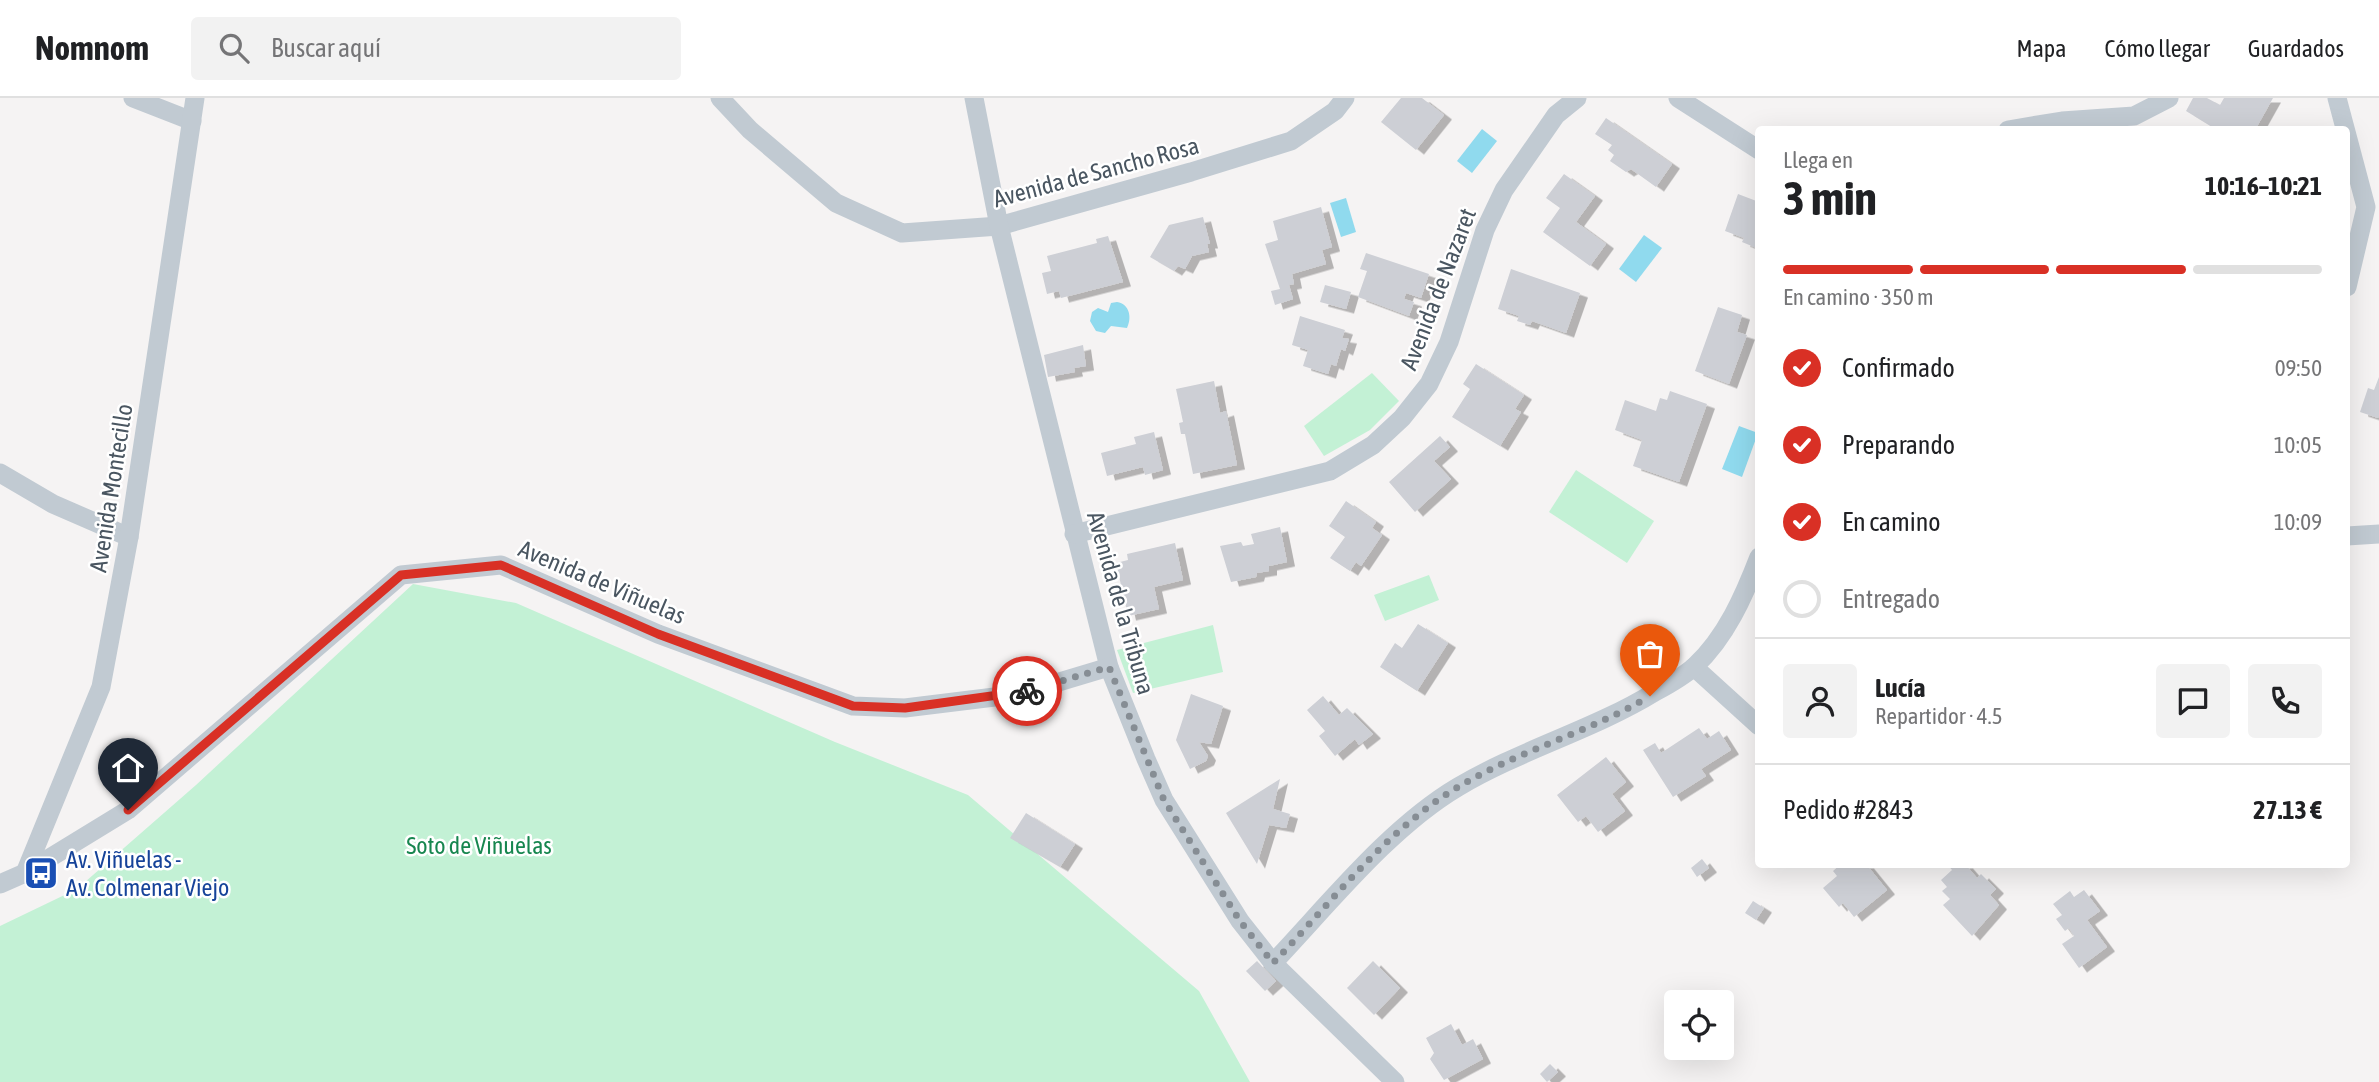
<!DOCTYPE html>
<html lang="es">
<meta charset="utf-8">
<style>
body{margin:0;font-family:"Asap Condensed",sans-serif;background:#f2f2f2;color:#202124;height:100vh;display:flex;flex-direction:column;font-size:26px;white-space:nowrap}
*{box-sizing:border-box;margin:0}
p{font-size:23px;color:#757577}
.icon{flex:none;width:38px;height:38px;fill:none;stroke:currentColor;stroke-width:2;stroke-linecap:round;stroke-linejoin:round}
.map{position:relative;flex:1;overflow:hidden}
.details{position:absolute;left:1755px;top:28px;width:595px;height:742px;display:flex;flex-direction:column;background:#fff;border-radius:7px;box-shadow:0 7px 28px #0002}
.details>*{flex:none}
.controls{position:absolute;left:1664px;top:892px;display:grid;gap:14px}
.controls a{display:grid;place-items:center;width:70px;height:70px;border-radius:7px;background:#fff;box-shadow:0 7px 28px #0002;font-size:35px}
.pin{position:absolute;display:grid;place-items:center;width:60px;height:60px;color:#fff;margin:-72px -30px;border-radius:50% 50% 50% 0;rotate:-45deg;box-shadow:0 0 7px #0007}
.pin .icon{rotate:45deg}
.courier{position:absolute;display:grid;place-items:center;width:70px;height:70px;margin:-35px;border:5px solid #d93025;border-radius:50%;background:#fff;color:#222;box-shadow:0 2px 9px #0007}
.summary em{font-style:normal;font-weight:700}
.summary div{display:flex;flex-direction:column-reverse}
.summary{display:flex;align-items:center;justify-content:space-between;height:119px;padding:0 28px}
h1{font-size:46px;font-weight:700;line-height:52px}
.bar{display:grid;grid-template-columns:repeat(4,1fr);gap:10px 7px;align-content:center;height:84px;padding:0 28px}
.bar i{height:9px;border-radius:5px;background:#e0e0e0}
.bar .current{background:#d93025}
.bar p{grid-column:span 4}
.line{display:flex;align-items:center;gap:18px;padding:0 28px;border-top:2px solid #e0e0e0}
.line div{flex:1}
.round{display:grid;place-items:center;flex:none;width:74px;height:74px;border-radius:7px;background:#f2f2f2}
ol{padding:0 28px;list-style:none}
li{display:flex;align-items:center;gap:21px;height:77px}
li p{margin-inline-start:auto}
li .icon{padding:7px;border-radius:50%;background:#d93025;color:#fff;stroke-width:4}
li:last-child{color:#757577}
li i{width:38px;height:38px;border:4px solid #e0e0e0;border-radius:50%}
header{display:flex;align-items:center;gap:42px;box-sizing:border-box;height:98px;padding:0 35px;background:#fff;border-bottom:2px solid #e0e0e0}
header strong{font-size:33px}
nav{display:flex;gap:38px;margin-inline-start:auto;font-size:24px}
.search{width:490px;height:63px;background:#f2f2f2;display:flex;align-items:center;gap:18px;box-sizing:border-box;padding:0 24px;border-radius:7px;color:#757577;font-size:26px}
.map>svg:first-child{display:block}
</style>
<header>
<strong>Nomnom</strong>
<div class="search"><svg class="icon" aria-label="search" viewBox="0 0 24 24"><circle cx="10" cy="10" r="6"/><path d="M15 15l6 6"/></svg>Buscar aquí</div>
<nav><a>Mapa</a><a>Cómo llegar</a><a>Guardados</a></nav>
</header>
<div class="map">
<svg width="2379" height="984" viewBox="0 0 2379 984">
<defs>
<filter id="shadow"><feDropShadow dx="8" dy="4.5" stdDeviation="0" flood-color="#0004"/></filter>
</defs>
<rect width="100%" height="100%" fill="#f5f3f3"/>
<g fill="#c3f1d5">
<path d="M1372,275L1399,303L1370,332L1324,358L1304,328Z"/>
<path d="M1576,372L1654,423L1627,465L1549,414Z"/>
<path d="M1429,477L1439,502L1385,523L1374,497Z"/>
<path d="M413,486L516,505L835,644L968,697L1199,893L1250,984H0V828L77,791L196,687Z"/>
<path d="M1213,527L1223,574L1133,595L1117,552Z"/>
</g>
<g fill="#90daee">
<path d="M1482,31L1497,43L1472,75L1457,63Z"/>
<path d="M1346,100L1356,134L1341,139L1330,105Z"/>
<path d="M1644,137L1662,150L1636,184L1619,171Z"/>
<path d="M1117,204C1130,206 1132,220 1127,230L1111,228L1105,235L1096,233L1090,223L1092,214L1098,210L1108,214L1111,205Z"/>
<path d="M1739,328L1758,335L1742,379L1722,371Z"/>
</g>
<g fill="#cdcfd5" filter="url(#shadow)">
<path d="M1401,0H1422L1444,17L1416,52L1381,24Z"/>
<path d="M2193,0H2207L2220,7L2224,0H2273L2255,32H2217L2186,13Z"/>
<path d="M1606,20L1672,66L1656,89L1631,71L1626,74L1610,63L1614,57L1608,52L1612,47L1595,36Z"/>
<path d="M1564,76L1595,98L1576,124L1606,146L1590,168L1543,134L1560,110L1546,100Z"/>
<path d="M1738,96L1759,104V151L1742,144L1744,140L1725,133Z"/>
<path d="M1321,109L1332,149L1322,152L1326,166L1292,176L1294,186L1289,187L1293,201L1275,207L1271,193L1280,191L1265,146L1278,142L1273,123Z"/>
<path d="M1203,119L1210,146H1207L1209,154L1192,158L1185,171L1178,168L1174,173L1150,159L1169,127Z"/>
<path d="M1108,138L1123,184L1061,200L1059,193L1047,196L1042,175L1051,173L1047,158L1097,145L1096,141Z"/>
<path d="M1366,155L1429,176L1421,200L1406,195L1404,201L1414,204L1409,218L1358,199L1367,173L1360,171Z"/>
<path d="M1511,171L1580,195L1566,235L1532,223L1530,227L1517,223L1519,218L1498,211Z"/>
<path d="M1325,187L1351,194L1346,211L1320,204Z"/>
<path d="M1718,209L1742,217L1737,234L1747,237L1729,286L1695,273Z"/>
<path d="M1300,218L1345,232L1342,240L1349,241L1345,253L1341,251L1336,268L1331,266L1328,276L1303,268L1308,252L1292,247Z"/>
<path d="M1083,247L1086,268L1074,270L1075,274L1048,279L1044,257Z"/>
<path d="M1476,266L1524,297L1515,311L1521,314L1500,348L1452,319L1470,291L1463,286Z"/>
<path d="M2379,279V317L2378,320L2360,314L2368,290L2374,292Z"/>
<path d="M1214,283L1220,315L1226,313L1237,367L1193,376L1185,336H1181L1179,325L1183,324L1176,291Z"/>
<path d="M1670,293L1707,306L1679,384L1633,368L1642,342L1615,332L1625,302L1656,313L1660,300L1667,302Z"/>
<path d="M1154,334L1163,372L1145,377L1143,369L1107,378L1101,355L1136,346L1134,339Z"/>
<path d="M1440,338L1450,349L1434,363L1451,381L1415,414L1389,384Z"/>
<path d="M1346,403L1376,424L1372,430L1382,437L1361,468L1356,464L1350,473L1330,460L1345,439L1329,428Z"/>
<path d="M1280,429L1287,464L1269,468V473L1257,475L1256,479L1231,484L1220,448L1241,444L1243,448L1254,446L1251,436Z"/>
<path d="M1175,445L1183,482L1154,489L1159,511L1128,518L1116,465L1128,462L1127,456Z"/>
<path d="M1418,526L1448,545L1417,593L1380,569L1395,545L1402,550Z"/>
<path d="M1191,596L1223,608L1211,646L1199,644L1208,658L1206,663L1190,671L1176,642Z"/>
<path d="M1323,598L1339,617L1347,610L1373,636L1359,647L1355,641L1335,658L1319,638L1325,633L1307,612Z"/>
<path d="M1699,630L1707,641L1719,633L1731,652L1701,671L1706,678L1673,699L1643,652L1655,645L1661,655Z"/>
<path d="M1606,659L1626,684L1612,696L1625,713L1598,734L1586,718L1578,724L1557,697Z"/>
<path d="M1280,681L1273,711L1290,716L1286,730L1269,727L1257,766L1226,715Z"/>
<path d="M1026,715L1075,746L1060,769L1010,740Z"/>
<path d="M1702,761L1709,770L1697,779L1691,770Z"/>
<path d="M1841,766H1866L1887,792L1854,819L1843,805L1839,809L1823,790L1837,778L1833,773Z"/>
<path d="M1947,766H1965L1977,780L1981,776L1996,791L1990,797L1999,807L1972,838L1943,807L1950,801L1942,793L1947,789L1941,782L1952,772Z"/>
<path d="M2084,792L2100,813L2087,822L2107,849L2079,870L2062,846L2074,838L2069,830L2065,833L2056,821L2062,817L2053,806L2070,793L2074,799Z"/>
<path d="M1753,803L1764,810L1756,822L1745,815Z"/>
<path d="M1257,863L1276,883L1265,893L1246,873Z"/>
<path d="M1373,863L1400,890L1374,917L1347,890Z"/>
<path d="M1451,926L1462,947L1473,941L1483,961L1444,982L1430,961L1434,955L1426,940Z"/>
<path d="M1550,966L1558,974L1547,984L1540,976Z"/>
</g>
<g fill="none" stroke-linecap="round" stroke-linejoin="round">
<g stroke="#c1cad2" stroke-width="19">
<path d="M133,0L192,23"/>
<path d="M720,0L750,32L836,105L902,135L999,128L1191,74L1291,43L1335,13L1345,0"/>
<path d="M974,0L999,128L1109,569L1146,661L1164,702L1240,823L1273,865L1395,984"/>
<path d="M1678,0L1759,52"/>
<path d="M2337,0L2366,109L2347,189"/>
<path d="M2008,32L2062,23L2134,18L2169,0"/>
<path d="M0,375L53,406L129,439"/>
<path d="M1074,436L1330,373L1373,347L1402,320L1429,286L1449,244L1485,132L1504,92L1556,17L1577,0"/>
<path d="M2347,438L2379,436"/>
<path d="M1694,569L1759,628"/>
<path d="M25,775L101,589L129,439L195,0"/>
<path d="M0,786L25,775L128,712L401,477L501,467L658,536L853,608L905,610L1019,596L1109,569"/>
<path d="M1273,865C1329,806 1389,730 1458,689C1520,652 1593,632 1655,594C1668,587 1684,578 1695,568C1726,539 1744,498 1759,459"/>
</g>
</g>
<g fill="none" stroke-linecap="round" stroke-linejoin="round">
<path stroke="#868d94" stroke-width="7" stroke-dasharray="0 12.6" d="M1027,593L1109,569L1164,702L1240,823L1273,865C1331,805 1386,732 1458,689C1518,653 1590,634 1650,598"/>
<path stroke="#d93025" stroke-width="9" d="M128,712L401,477L501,467L658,536L853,608L905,610L1027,593"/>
</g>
<defs>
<g id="bus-square" transform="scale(1.75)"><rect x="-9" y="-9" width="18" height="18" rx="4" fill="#1a4fb4" stroke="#fff"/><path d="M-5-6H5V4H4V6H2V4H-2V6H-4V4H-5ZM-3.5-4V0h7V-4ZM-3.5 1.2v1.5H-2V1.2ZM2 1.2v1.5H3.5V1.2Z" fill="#fff"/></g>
</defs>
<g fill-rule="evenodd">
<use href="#bus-square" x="41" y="775"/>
</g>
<g text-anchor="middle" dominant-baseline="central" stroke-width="5" stroke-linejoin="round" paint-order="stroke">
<g font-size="24" fill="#4a5661" stroke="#fff">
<text transform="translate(1096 74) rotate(-15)">Avenida de Sancho Rosa</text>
<text transform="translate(1438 191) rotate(-69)">Avenida de Nazaret</text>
<text transform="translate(111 390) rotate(-81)">Avenida Montecillo</text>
<text transform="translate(602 484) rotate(23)">Avenida de Viñuelas</text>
<text transform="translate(1121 505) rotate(74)">Avenida de la Tribuna</text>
</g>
<g font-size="24" fill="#17864f" stroke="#fff">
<text x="479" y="747">Soto de Viñuelas</text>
</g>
<g font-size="24" fill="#164399" stroke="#fff" text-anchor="start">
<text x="66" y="761">Av. Viñuelas -<tspan x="66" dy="28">Av. Colmenar Viejo</tspan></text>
</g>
</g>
</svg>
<div class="controls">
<a><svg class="icon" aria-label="locate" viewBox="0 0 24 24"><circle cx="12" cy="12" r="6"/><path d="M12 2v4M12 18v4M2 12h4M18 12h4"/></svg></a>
</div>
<div class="pin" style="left:1650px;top:598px;background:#ea580c"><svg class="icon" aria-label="bag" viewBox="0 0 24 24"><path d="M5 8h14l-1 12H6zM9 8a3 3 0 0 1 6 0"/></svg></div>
<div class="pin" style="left:128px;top:712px;background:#1f2937"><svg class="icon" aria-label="home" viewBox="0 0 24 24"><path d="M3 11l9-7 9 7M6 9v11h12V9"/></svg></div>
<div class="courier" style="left:1027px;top:593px"><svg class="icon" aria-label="bike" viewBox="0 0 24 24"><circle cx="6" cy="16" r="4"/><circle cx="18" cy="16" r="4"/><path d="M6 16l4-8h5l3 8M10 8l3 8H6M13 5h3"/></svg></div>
<section class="details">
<div class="summary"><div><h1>3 min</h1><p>Llega en</p></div><em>10:16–10:21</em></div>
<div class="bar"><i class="current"></i><i class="current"></i><i class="current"></i><i></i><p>En camino · 350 m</p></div>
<ol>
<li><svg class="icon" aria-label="check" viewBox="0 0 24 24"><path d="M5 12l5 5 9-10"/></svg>Confirmado<p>09:50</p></li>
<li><svg class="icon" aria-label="check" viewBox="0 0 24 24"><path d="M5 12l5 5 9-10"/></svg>Preparando<p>10:05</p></li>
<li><svg class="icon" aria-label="check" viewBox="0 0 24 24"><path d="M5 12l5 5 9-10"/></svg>En camino<p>10:09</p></li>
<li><i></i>Entregado</li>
</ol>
<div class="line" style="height:126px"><a class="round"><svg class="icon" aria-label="person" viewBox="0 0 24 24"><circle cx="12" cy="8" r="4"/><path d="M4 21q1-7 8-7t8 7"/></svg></a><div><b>Lucía</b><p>Repartidor · 4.5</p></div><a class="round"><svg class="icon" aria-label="chat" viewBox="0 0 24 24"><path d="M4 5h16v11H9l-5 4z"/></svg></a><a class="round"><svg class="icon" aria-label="phone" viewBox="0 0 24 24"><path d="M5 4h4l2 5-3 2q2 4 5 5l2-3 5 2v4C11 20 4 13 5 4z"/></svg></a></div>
<div class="line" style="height:91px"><div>Pedido #2843</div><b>27.13 €</b></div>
</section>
</div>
